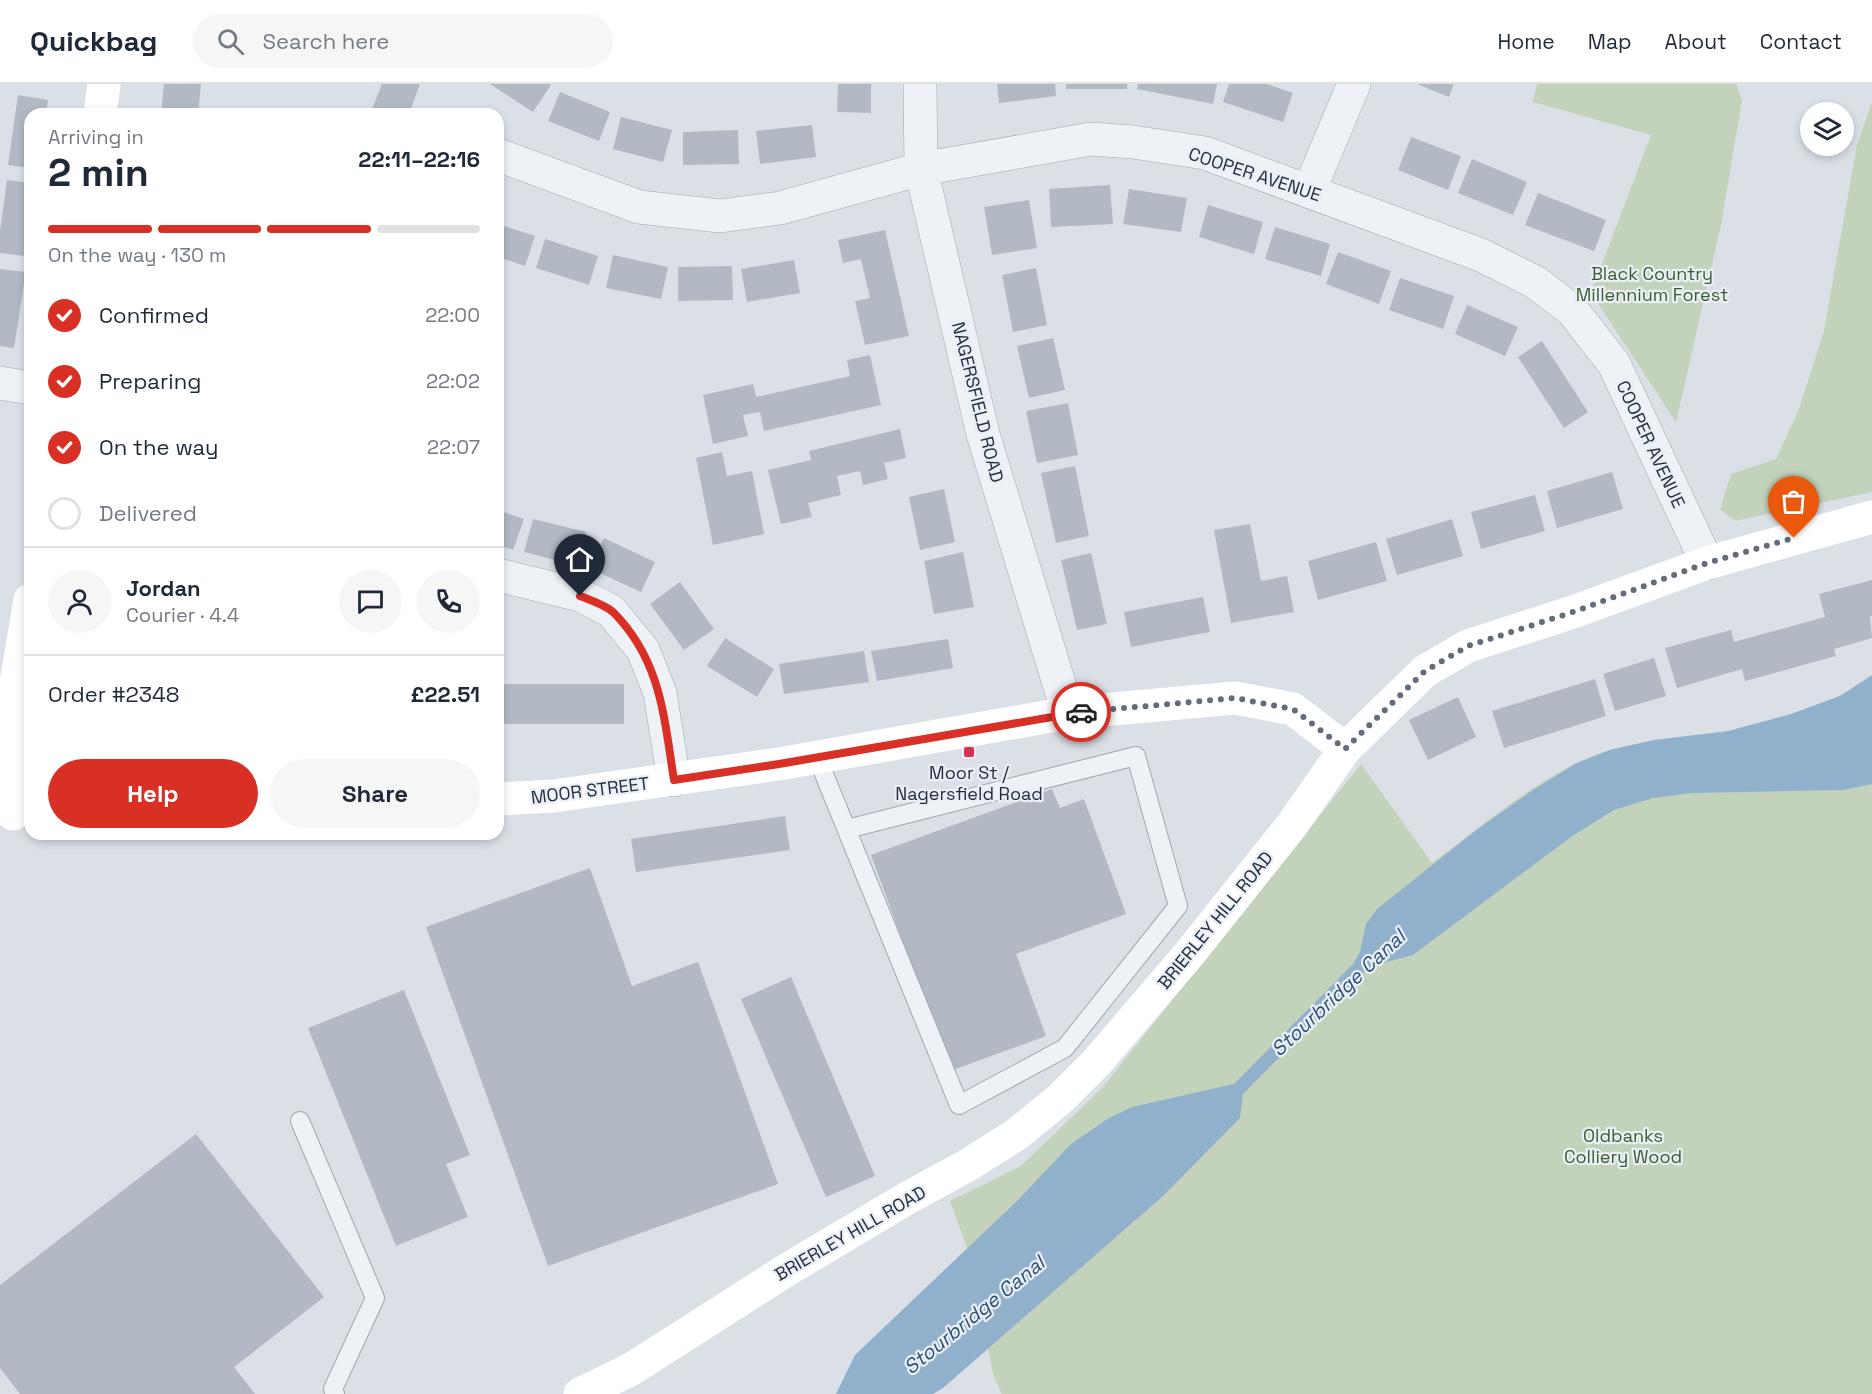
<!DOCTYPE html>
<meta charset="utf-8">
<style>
body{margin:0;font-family:"Space Grotesk",sans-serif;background:#f6f6f7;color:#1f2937;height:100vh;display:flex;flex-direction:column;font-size:22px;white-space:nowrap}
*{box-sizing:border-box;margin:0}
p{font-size:20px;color:#747a83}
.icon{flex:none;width:33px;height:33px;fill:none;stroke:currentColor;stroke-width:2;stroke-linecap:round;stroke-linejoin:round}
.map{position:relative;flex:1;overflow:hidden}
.side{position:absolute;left:24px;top:24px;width:480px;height:732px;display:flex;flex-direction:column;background:#fff;border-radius:18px;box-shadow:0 3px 9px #0003}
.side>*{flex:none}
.tools{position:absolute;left:1800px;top:18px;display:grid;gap:12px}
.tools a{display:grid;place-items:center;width:54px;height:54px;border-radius:50%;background:#fff;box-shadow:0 3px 9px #0003;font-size:30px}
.pin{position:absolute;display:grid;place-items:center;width:51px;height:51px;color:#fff;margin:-62px -26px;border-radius:50% 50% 50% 0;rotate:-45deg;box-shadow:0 0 6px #0007}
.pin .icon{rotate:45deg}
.courier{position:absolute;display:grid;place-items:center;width:60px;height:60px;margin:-30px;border:4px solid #d93025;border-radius:50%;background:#fff;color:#222;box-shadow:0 2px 8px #0007}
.headline em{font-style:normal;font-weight:700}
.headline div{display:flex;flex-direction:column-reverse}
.headline{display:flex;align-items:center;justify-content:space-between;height:102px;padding:0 24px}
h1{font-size:39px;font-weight:700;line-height:45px}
.bar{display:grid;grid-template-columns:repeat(4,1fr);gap:9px 6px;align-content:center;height:72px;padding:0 24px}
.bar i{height:8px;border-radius:4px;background:#e0e1e3}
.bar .current{background:#d93025}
.bar p{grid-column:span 4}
.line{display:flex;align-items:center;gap:15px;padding:0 24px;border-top:2px solid #e0e1e3}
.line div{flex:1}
.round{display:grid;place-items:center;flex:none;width:63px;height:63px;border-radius:32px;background:#f6f6f7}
ol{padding:0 24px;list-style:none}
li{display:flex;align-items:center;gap:18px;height:66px}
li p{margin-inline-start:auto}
li .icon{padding:6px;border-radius:50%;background:#d93025;color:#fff;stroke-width:4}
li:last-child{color:#747a83}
li i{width:33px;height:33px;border:3px solid #e0e1e3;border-radius:50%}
.button{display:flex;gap:12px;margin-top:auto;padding:12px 24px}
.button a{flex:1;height:69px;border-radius:36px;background:#d93025;color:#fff;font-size:24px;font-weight:700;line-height:69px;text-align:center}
.button a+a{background:#f6f6f7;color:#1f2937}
header{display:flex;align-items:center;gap:36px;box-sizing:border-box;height:84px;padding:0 30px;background:#fff;border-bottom:2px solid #e0e1e3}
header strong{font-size:28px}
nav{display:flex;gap:33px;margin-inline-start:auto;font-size:21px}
.search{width:420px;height:54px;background:#f6f6f7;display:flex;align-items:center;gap:15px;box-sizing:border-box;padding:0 21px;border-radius:33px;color:#747a83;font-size:22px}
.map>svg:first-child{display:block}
</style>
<header>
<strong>Quickbag</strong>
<div class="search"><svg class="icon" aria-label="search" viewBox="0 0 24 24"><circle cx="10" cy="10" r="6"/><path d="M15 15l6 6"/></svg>Search here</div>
<nav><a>Home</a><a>Map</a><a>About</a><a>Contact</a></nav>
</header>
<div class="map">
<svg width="1872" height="1310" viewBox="0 0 1872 1310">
<rect width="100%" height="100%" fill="#dbe0e7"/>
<g fill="#c2d2bb">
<path d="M1537,0H1736L1742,16L1721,141L1676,338L1591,209L1651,51L1533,18Z"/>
<path d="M1872,18V408L1735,437L1720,425L1731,390L1776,375L1799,325L1824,247L1857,61Z"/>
<path d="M1872,591V1310H1002L994,1293L967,1164L950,1117L1021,1082L1103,1003L1361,680L1432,779C1482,742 1551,682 1612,665C1650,655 1690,655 1729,647C1761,640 1813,627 1841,611C1852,605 1862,598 1872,591Z"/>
</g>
<path fill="#91b0cc" d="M1872,591V700L1843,706L1692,709L1653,714L1614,726L1571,753L1413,871L1379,880L1363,889L1243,1010L1240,1034L1163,1112L943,1304L933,1310H836L855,1271L1017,1117L1071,1060L1109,1034L1132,1023L1234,1000L1353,880L1360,868L1366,840L1377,825L1475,747L1533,706L1575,680L1610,666L1654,656L1728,647L1791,630L1840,612Z"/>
<g fill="#b2b9c5">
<path d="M164,0H201L198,30H161Z"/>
<path d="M382,0H420L409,30H384L372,25Z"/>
<path d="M490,0H550L551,1L533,28Z"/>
<path d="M838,0H871V29L837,28Z"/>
<path d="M997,0H1055L1056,12L999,19Z"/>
<rect x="1066" y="0" width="61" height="5"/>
<path d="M1138,0H1217L1213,20L1137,5Z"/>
<path d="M1229,0H1267L1293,9L1283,38L1223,18Z"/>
<path d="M1417,0H1454L1449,13Z"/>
<path d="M560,8L610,28L599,57L548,37Z"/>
<path d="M18,11L48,16L46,30H30V84L8,81Z"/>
<path d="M621,33L672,46L663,78L613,65Z"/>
<path d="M812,41L816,73L760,80L756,47Z"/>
<path d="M738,46L739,80L683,81V48Z"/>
<path d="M1411,53L1461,72L1448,106L1398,86Z"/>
<path d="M1472,75L1527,98L1513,131L1458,109Z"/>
<path d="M7,96L30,99V138L25,172L0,169V147Z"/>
<path d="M1110,101L1113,140L1051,143L1049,105Z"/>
<path d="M1129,105L1187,114L1181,148L1123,140Z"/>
<path d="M1538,109L1606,136L1594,167L1525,141Z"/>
<path d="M1029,116L1037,164L992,171L984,123Z"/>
<path d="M1208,121L1263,138L1254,170L1199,153Z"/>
<path d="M498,140L535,152L525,182L498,173Z"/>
<path d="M1275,143L1330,160L1321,192L1265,175Z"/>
<path d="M885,146L909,252L865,261L855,217L870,214L861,175L843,179L838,156Z"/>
<path d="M545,155L598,172L589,201L536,184Z"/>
<path d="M1338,168L1391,187L1379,220L1326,200Z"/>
<path d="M613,171L668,183L661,215L606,204Z"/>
<path d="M794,176L800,209L747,218L741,185Z"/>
<path d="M732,182L733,216L678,217V183Z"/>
<path d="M1036,184L1047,241L1013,248L1002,191Z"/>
<path d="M0,185L26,188L14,264L0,262Z"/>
<path d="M1400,194L1454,212L1443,245L1389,226Z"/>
<path d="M1467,221L1518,243L1505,272L1455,250Z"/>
<path d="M1053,254L1065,306L1029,314L1017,262Z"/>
<path d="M1542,257L1588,328L1564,344L1518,273Z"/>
<path d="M870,271L881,321L764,347L760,328L743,331L748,352L713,360L703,311L753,300L756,313L850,292L847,276Z"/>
<path d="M1068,319L1078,371L1037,379L1026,327Z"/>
<path d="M900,345L906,374L884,379L888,395L863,401L860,387L837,392L841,411L808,419L812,433L781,440L768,386L811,376L809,367Z"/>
<path d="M722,368L727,392L752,387L764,450L713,461L696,374Z"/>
<path d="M1075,382L1089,452L1056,459L1041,389Z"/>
<path d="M1612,388L1623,425L1557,444L1547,407Z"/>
<path d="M944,405L955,458L920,466L909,413Z"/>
<path d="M1535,411L1545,447L1481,465L1471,428Z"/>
<path d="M498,426L524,435L513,466L498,461Z"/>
<path d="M533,435L586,448L578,482L524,468Z"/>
<path d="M1452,435L1463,472L1397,491L1386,455Z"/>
<path d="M1250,440L1261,497L1287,492L1294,528L1231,539L1214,446Z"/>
<path d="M604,454L655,478L641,508L589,484Z"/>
<path d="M1376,458L1387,497L1318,516L1308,477Z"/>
<path d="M963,468L974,523L934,530L924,477Z"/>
<path d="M1091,469L1107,540L1077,546L1061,476Z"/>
<path d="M1872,496V532H1870L1872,554L1834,565L1836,572L1745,597L1742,585L1677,604L1665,564L1731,546L1734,558L1825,533L1819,510Z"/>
<path d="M680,498L714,545L684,566L650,520Z"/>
<path d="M1203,513L1210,548L1131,563L1124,528Z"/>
<path d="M725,554L774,585L757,613L707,582Z"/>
<path d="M948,555L953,584L877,597L871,567Z"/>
<path d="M864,567L869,598L784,610L779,580Z"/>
<path d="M1654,574L1666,612L1615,627L1603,590Z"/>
<path d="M1595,595L1606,632L1504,664L1492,627Z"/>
<rect x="498" y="600" width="126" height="40"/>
<path d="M1458,613L1476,653L1428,676L1409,636Z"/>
<path d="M1052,705L1060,724L1084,715L1126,830L1016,870L1046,952L950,987L871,771Z"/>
<path d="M785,732L790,766L636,788L631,755Z"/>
<path d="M590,784L632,902L698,878L778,1100L548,1182L426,843Z"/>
<path d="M791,893L875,1092L826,1113L741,915Z"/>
<path d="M404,906L470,1071L446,1080L468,1133L396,1162L308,944Z"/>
<path d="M196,1050L324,1213L234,1283L255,1310H20L0,1284V1201Z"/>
</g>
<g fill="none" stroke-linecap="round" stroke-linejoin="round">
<g stroke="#a0a7b1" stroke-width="20">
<g id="lane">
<path d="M817,673L959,1021L1065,964L1178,822L1136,672L847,745"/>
<path d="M300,1037L375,1214L333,1305L335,1310"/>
</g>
</g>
<g stroke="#a0a7b1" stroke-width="34">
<g id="street">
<path d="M920,0L921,85L983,350L1068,629"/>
<path d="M498,71L639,123L720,132L780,124L921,85L1091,55L1133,58L1205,69L1481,171L1535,198L1572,226L1614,280L1707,479"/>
<path d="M1309,107L1354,0"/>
<path d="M0,299L30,304"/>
<path d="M498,491L580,511L611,527L643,566L660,609L674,696"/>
</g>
</g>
<use href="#lane" stroke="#eef1f5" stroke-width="18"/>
<use href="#street" stroke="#eef1f5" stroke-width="33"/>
<g stroke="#fff" stroke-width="33">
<path d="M100,30L104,0"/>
<path d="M498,715L554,712L779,680L1068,629L1235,614L1293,625L1345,665"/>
<path d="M13,730L14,610L30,516"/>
<path d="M580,1310L630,1286L785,1187L904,1116L968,1081L1017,1050L1061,1014L1096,979L1190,869L1292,741L1345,665L1425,587L1468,562L1576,527L1707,479L1872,433"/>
</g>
</g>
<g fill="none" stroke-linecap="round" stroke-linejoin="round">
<path stroke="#646c7a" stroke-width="6" stroke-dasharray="0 10.8" d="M1081,628L1235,614L1293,625L1345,665L1425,587L1468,562L1576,527L1707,479L1794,454"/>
<path stroke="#d93025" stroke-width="8" d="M580,512C590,516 605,521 613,528C661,576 664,633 674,696L779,680L1081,628"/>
</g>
<rect fill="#dc3050" stroke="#eaeff5" stroke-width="2" x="963" y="662" width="12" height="12" rx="3"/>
<g text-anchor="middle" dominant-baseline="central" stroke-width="4.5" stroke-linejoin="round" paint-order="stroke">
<g font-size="18" fill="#242e3f" stroke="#eaeff5">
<text transform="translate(1255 90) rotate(18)">COOPER AVENUE</text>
<text transform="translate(978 318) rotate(76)">NAGERSFIELD ROAD</text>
<text transform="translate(1651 360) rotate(65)">COOPER AVENUE</text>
<text transform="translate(590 706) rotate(-7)">MOOR STREET</text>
<text transform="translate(1215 836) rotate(-51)">BRIERLEY HILL ROAD</text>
<text transform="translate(850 1149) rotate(-30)">BRIERLEY HILL ROAD</text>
</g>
<g font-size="18" fill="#395c2f" stroke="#eaeff5">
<text x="1652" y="189">Black Country<tspan x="1652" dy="21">Millennium Forest</tspan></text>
<text x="1623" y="1051">Oldbanks<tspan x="1623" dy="21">Colliery Wood</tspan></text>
</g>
<g font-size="18" fill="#242e3f" stroke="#eaeff5">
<text x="969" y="688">Moor St /<tspan x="969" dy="21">Nagersfield Road</tspan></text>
</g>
<g font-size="20" font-style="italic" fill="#2a4f77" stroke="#eaeff5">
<text transform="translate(1338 909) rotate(-43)">Stourbridge Canal</text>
<text transform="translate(974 1231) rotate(-39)">Stourbridge Canal</text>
</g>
</g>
</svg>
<div class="tools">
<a><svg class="icon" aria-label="layers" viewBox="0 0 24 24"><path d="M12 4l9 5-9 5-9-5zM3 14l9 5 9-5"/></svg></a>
</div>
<div class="pin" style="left:1794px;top:454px;background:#ea580c"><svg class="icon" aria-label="bag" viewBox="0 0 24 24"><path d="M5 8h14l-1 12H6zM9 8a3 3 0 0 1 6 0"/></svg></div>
<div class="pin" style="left:580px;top:512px;background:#1f2937"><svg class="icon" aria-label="home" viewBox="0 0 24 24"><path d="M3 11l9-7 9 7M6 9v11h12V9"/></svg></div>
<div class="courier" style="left:1081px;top:628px"><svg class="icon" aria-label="car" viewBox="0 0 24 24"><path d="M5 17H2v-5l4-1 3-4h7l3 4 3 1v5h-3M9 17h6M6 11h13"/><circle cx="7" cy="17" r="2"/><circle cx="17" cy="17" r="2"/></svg></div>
<section class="side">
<div class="headline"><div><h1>2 min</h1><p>Arriving in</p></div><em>22:11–22:16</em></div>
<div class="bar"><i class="current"></i><i class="current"></i><i class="current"></i><i></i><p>On the way · 130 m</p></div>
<ol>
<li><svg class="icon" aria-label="check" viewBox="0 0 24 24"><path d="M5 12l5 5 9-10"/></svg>Confirmed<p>22:00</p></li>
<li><svg class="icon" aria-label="check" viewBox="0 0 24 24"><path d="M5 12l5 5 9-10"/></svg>Preparing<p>22:02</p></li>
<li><svg class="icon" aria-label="check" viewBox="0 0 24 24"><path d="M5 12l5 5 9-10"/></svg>On the way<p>22:07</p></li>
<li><i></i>Delivered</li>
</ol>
<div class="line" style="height:108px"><a class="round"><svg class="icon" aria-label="person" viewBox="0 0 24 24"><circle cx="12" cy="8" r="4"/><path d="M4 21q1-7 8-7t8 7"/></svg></a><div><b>Jordan</b><p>Courier · 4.4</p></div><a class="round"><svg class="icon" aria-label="chat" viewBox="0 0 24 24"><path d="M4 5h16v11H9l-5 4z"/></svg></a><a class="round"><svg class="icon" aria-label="phone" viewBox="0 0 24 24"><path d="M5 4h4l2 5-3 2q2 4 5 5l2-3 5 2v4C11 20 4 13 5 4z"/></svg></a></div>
<div class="line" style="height:78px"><div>Order #2348</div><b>£22.51</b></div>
<div class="button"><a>Help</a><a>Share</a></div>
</section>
</div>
